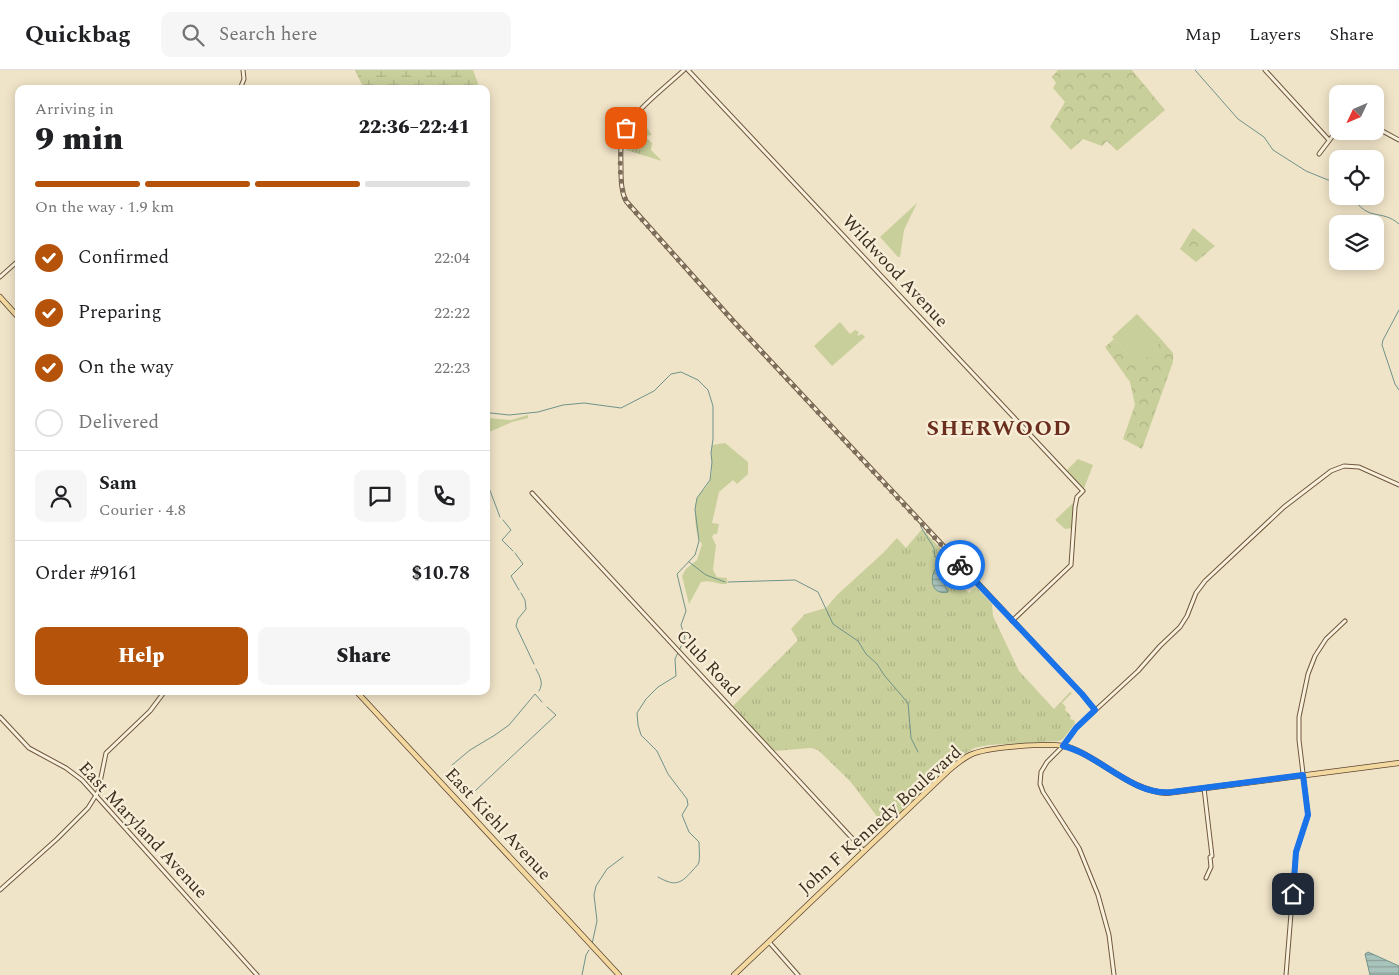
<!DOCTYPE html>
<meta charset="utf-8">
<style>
body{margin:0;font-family:Spectral,serif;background:#f6f6f6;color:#202124;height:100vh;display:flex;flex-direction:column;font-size:19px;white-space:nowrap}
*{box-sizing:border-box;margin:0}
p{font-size:16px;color:#757577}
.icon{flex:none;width:28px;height:28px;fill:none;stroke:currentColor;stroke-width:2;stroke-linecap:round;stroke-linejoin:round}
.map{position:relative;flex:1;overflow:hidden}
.sheet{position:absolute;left:15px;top:15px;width:475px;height:610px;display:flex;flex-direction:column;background:#fff;border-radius:10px;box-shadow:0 2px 12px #0003}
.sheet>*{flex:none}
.needle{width:32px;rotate:226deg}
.controls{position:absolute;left:1329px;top:15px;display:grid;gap:10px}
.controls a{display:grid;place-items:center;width:55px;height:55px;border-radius:10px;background:#fff;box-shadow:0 2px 12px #0003;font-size:25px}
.pin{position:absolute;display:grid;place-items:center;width:42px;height:42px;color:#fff;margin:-21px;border-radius:10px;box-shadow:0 2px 8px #0006}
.courier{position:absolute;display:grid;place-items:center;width:50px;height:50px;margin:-25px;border:4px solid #1a73e8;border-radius:50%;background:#fff;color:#222;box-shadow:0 1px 6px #0007}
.summary em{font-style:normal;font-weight:800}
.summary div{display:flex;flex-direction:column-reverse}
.summary{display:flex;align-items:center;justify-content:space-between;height:85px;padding:0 20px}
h1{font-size:32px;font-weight:800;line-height:38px}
.bar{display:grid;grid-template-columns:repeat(4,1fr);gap:8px 5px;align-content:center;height:60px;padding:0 20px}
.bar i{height:6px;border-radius:4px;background:#e0e0e0}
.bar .selected{background:#b45309}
.bar p{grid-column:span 4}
.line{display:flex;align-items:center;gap:12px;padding:0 20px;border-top:1px solid #e0e0e0}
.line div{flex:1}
.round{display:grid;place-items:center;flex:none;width:52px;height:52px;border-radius:10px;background:#f6f6f6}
ol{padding:0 20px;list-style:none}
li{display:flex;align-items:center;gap:15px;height:55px}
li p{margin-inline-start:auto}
li .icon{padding:5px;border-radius:50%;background:#b45309;color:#fff;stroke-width:4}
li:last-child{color:#757577}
li i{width:28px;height:28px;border:2px solid #e0e0e0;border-radius:50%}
.action{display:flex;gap:10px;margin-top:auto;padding:10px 20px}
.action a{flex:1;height:58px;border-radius:10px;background:#b45309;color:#fff;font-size:20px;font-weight:800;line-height:58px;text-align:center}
.action a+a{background:#f6f6f6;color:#202124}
header{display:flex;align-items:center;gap:30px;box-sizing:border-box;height:70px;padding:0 25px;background:#fff;border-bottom:1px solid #e0e0e0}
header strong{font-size:24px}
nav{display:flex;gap:28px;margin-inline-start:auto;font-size:18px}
.search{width:350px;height:45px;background:#f6f6f6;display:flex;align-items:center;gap:12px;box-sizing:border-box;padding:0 18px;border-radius:10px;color:#757577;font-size:19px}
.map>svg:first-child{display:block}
</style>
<header>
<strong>Quickbag</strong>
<div class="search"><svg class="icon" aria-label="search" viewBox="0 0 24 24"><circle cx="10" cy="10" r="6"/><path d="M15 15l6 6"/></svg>Search here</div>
<nav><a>Map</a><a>Layers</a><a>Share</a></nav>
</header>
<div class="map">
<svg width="1399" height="905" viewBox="0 0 1399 905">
<defs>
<pattern id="grass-tufts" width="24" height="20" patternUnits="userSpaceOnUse" patternTransform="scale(1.25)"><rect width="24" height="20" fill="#c9cf9b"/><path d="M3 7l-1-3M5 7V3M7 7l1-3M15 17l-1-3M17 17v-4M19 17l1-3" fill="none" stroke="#aeb285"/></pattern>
<pattern id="forest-crowns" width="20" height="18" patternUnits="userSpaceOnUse" patternTransform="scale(1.25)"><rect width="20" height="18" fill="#c9cf9b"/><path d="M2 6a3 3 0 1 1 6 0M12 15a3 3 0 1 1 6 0" fill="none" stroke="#aeb285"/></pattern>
<pattern id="wetland-marsh" width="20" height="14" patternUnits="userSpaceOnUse" patternTransform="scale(1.25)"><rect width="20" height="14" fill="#c9cf9b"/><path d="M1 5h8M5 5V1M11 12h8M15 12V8" fill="none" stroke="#aeb285"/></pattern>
<pattern id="water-rules" width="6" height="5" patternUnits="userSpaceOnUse" patternTransform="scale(1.25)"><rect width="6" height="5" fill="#a9c4bc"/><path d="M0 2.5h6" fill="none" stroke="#8ba098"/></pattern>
</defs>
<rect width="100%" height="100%" fill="#f0e4c8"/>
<g fill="url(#grass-tufts)">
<path d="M639,50H641L652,65L646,66L647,69L652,73L651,80L662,91L626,80L632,59Z"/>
<path d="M922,459L970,510L963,517L969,523L976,517L992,534L993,546L1019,601L1054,639L1070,622L1072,623L1062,633L1066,637L1065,640L1071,646L1070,649L1074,650L1075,653L1063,669L1059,671L989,675L974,678L952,693L885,757L850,711L818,680L811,678L774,681L740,647V644L733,636L798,570L791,559L805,544L826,538L837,525L883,483L897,468L906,478Z"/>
</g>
<g fill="url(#forest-crowns)">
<path d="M1058,0H1132L1165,40L1117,81L1107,71L1102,76L1083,69L1071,80L1050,57L1065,32L1053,18L1056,13L1052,7Z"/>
<path d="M1193,158L1215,176L1196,192L1180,179Z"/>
<path d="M1160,268L1173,283V292L1142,379L1123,369L1135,335L1130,312L1105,277L1114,269L1129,285L1156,280Z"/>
</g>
<path fill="url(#wetland-marsh)" d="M355,0H473L480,19H364Z"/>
<g fill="#c9cf9b">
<path d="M917,133L904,160L900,187H898L880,167Z"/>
<path d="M1137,244L1160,268L1157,280L1144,290L1129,285L1112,267Z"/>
<path d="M840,252L850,264L855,260L859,262L857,266L862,264L865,267L832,296L814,276Z"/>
<path d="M528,345V348L512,352L487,363L486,351L488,348L511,350Z"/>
<path d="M725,373L748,392V404L737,414L733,410L719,422L712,453L719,454L717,464H714L712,467L716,475L713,500L717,507L727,508V514C717,515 712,509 701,512L689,534L682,506L686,499L697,490L702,474C695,467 693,437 697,429C700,422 708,417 710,410C714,399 710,386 712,375Z"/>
<path d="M1078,389L1093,395L1083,421L1065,402Z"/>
<path d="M1073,433V458L1065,459L1055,450Z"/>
</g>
<g fill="url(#water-rules)" stroke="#6f938a">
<path d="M939,494H942L946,498L947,508L945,510V516L948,522C930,526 928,505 939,494Z"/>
<path d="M1368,882L1399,896V905H1370L1365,884Z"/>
</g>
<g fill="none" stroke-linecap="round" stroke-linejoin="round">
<g stroke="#6f938a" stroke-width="1">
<path d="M1195,0L1238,49L1264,67L1273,80L1306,101L1338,114"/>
<path d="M1352,126C1368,153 1381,138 1399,154"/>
<path d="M1399,240L1383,270L1382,275L1395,314L1399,320"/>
<path d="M486,344L491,343L509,345L538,342L563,335L584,333L621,338L654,321L671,304L681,302L698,310L708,320L713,336V369L711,383L712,392L710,410L697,428L695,439L699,471L695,485L677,504L686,541L681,555L685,568L675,589L676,606L658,617L646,629L637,643L638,655L641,665L657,681L668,704L687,729L688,735L682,745L689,762L699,772C699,778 700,786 699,792C698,796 694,798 692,801C680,815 674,816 658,807"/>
<path d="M486,410L500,447"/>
<path d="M503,450L511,460L502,470L513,481"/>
<path d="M921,457L934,478L935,487L942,489V494"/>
<path d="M515,483L523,494L511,506L519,520"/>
<path d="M689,492L706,505L725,512"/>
<path d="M728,512L795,510L818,522L833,554L858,571L866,584L877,594L884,605L908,633L911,668L918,682"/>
<path d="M521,523L525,530L526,539L518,549L516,556L534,594"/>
<path d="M536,599C540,607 544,613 539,621"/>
<path d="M452,695L470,680L495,665L509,655L535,624L542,632"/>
<path d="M475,721L556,645L547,637"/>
<path d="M592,874L597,851L594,825L596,816L607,799L623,787"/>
<path d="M582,905L586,885L589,880"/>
</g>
<g stroke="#6f573f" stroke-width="5">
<g id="secondary">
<path d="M684,0C667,16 628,45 622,67C620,77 621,88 621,98C621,109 621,121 626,131L735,253L1082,624L1095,640"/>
<path d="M688,0L1083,421L1077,427L1075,437L1071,495L1012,551"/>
<path d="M1265,0L1329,70"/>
<path d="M240,19L244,9L243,0"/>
<path d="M1375,57L1399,70"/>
<path d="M1319,84L1338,59"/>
<path d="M0,207L19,190"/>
<path d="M532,423L864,781"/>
<path d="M0,647L29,678L66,698L82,710L257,905"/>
<path d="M1204,718L1212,786L1210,787L1211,797L1206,808"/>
<path d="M0,820L57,769L88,738L98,722L106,683L150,641L165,621"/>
<path d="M769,872L798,905"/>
<path d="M1114,905L1109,865L1098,825L1079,778L1043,722L1040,714L1041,702L1047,692L1063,676L1076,658L1138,601L1160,576L1180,557L1187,546L1196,523L1205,511L1284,437L1331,401L1344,396L1359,397L1399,415"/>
<path d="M1286,905L1296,782L1308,745L1299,670V647L1308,604L1315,586L1326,569L1345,551"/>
</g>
</g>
<g stroke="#5b4430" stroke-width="6">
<g id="primary">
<path d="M0,227L19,248"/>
<path d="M356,621L619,905"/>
<path d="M734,905L948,701C955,695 962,689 970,685C986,677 1046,673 1064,676C1069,677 1074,679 1078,681C1108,695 1133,721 1167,723L1399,693"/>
</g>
</g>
<use href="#secondary" stroke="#faf1dc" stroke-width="3"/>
<use href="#primary" stroke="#f3d9a0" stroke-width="4.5"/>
</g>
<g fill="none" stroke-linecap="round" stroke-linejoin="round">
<path stroke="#7c6e5b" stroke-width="5" stroke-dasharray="0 9" d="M626,58C618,75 618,118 628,134L735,253L960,495"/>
<path stroke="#1a73e8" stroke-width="6" d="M960,495L1082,624L1095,640L1076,658L1063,676C1101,685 1131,726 1172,722L1303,705L1308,745L1296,782L1293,824"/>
</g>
<g text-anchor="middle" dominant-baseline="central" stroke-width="4.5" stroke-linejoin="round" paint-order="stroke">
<g font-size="18" fill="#3d2e20" stroke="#f7eed8">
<text transform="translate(895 201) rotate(47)">Wildwood Avenue</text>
<text transform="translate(708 593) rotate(47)">Club Road</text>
<text transform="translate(880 750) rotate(-42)">John F Kennedy Boulevard</text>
<text transform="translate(498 754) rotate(47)">East Kiehl Avenue</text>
<text transform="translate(143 760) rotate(47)">East Maryland Avenue</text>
</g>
<g font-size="22" font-weight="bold" letter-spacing="1" fill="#6b2e1e" stroke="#f7eed8">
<text x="999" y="358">SHERWOOD</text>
</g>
</g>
</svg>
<div class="controls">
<a><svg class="needle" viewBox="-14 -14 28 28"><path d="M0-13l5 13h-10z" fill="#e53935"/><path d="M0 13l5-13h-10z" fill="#757577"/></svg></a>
<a><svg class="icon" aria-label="locate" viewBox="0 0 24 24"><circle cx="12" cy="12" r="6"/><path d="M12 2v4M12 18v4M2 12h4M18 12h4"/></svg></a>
<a><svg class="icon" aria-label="layers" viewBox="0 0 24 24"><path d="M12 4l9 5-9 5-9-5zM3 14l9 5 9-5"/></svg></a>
</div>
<div class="pin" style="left:626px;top:58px;background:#ea580c"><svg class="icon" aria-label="bag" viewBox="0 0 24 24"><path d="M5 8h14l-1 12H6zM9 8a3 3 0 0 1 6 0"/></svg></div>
<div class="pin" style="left:1293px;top:824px;background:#1f2937"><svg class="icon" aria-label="home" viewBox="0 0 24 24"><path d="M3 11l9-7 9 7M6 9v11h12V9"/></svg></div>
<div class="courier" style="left:960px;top:495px"><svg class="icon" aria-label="bike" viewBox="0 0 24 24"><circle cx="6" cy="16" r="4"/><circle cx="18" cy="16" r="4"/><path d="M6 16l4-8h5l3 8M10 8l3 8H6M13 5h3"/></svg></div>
<section class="sheet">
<div class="summary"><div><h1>9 min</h1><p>Arriving in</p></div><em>22:36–22:41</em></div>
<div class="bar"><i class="selected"></i><i class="selected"></i><i class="selected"></i><i></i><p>On the way · 1.9 km</p></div>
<ol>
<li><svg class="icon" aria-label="check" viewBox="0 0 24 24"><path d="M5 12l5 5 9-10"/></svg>Confirmed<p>22:04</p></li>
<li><svg class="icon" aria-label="check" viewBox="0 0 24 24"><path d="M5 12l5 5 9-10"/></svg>Preparing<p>22:22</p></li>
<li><svg class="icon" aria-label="check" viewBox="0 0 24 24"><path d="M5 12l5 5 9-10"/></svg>On the way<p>22:23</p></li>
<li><i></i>Delivered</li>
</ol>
<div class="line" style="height:90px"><a class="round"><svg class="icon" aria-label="person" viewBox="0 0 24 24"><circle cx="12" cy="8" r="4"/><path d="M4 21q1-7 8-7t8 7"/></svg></a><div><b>Sam</b><p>Courier · 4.8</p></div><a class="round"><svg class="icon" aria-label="chat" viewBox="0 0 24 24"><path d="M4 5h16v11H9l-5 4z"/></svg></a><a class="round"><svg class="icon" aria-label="phone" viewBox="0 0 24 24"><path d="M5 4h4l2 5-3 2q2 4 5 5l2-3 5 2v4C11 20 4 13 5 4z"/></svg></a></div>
<div class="line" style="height:65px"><div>Order #9161</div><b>$10.78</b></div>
<div class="action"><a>Help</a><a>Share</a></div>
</section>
</div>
